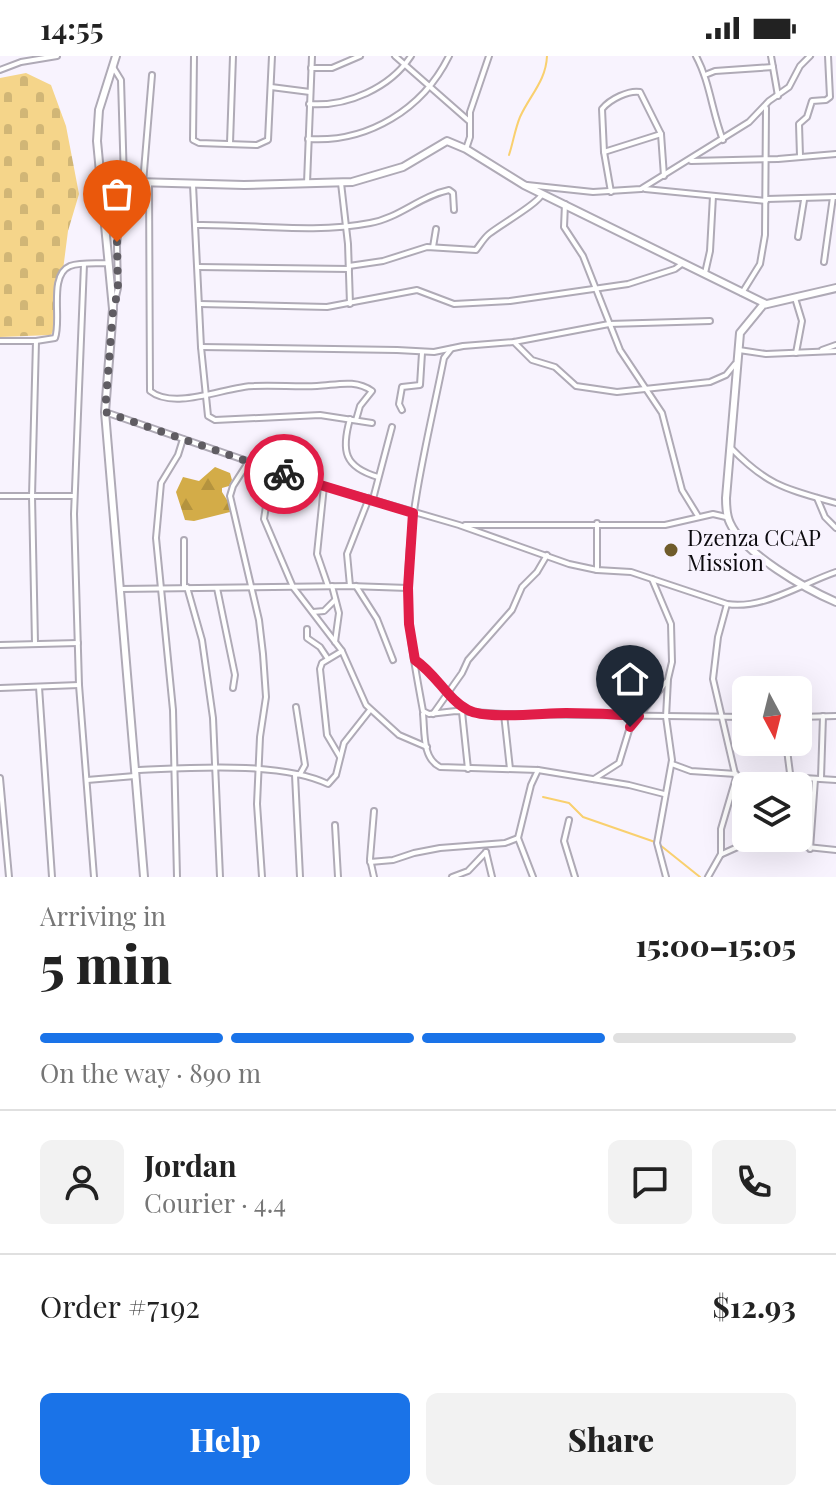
<!DOCTYPE html>
<meta charset="utf-8">
<style>
body{margin:0;font-family:"Playfair Display",serif;background:#f2f2f2;color:#222;height:100vh;display:flex;flex-direction:column;font-size:30px;white-space:nowrap}
*{box-sizing:border-box;margin:0}
p{font-size:26px;color:#767676}
.icon{flex:none;width:44px;height:44px;fill:none;stroke:currentColor;stroke-width:2;stroke-linecap:round;stroke-linejoin:round}
.map{position:relative;height:821px;overflow:hidden}
.details{display:flex;flex-direction:column;background:#fff;flex:1}
.details>*{flex:none}
.needle{width:52px;rotate:173deg}
.tools{position:absolute;left:732px;top:620px;display:grid;gap:16px}
.tools a{display:grid;place-items:center;width:80px;height:80px;border-radius:12px;background:#fff;box-shadow:0 8px 32px #0002;font-size:40px}
.pin{position:absolute;display:grid;place-items:center;width:68px;height:68px;color:#fff;margin:-82px -34px;border-radius:50% 50% 50% 0;rotate:-45deg;box-shadow:0 0 8px #0007}
.pin .icon{rotate:45deg}
.courier{position:absolute;display:grid;place-items:center;width:80px;height:80px;margin:-40px;border:6px solid #e11d48;border-radius:50%;background:#fff;color:#222;box-shadow:0 2px 10px #0007}
.headline em{font-style:normal;font-weight:800}
.headline div{display:flex;flex-direction:column-reverse}
.headline{display:flex;align-items:center;justify-content:space-between;height:136px;padding:0 40px}
h1{font-size:52px;font-weight:800;line-height:60px}
.bar{display:grid;grid-template-columns:repeat(4,1fr);gap:12px 8px;align-content:center;height:96px;padding:0 40px}
.bar i{height:10px;border-radius:6px;background:#e0e0e0}
.bar .current{background:#1a73e8}
.bar p{grid-column:span 4}
.line{display:flex;align-items:center;gap:20px;padding:0 40px;border-top:2px solid #e0e0e0}
.line div{flex:1}
.round{display:grid;place-items:center;flex:none;width:84px;height:84px;border-radius:12px;background:#f2f2f2}
.button{display:flex;gap:16px;margin-top:auto;padding:16px 40px}
.button a{flex:1;height:92px;border-radius:12px;background:#1a73e8;color:#fff;font-size:32px;font-weight:800;line-height:92px;text-align:center}
.button a+a{background:#f2f2f2;color:#222}
.status{display:flex;justify-content:space-between;align-items:center;height:56px;padding:0 40px;background:#fff;direction:ltr}
.status svg{height:22px;fill:currentColor}
.map>svg:first-child{display:block}
</style>
<div class="status"><b>14:55</b><svg viewBox="0 0 49 12"><path d="M0 12V9h3v3zM5 12V6h3v6zM10 12V3h3v9zM15 12V0h3v12zM26 1h20v11H26zM47 4h2v5h-2z"/></svg></div>
<div class="map">
<svg width="836" height="821" viewBox="0 0 836 821">
<defs>
<pattern id="forest-firs" width="22" height="20" patternUnits="userSpaceOnUse" patternTransform="scale(2)"><rect width="22" height="20" fill="#d3ac48"/><path d="M5 1l3.5 6h-7zM16 11l3.5 6h-7z" fill="#b4933e"/></pattern>
<pattern id="cemetery-stones" width="16" height="16" patternUnits="userSpaceOnUse" patternTransform="scale(2)"><rect width="16" height="16" fill="#f5d58a"/><path d="M2 7V4a2 2 0 0 1 4 0v3zM10 15v-3a2 2 0 0 1 4 0v3z" fill="#d1b676"/></pattern>
</defs>
<rect width="100%" height="100%" fill="#f8f3fe"/>
<path fill="url(#forest-firs)" d="M215,411L230,417L232,424L229,430L222,432V436L229,447L230,456L194,465L185,464L176,436L183,421L199,425Z"/>
<path fill="url(#cemetery-stones)" d="M26,17L51,29L66,70L79,138L68,175L63,214L56,227V270L51,279L0,281V22Z"/>
<g fill="none" stroke-linecap="round" stroke-linejoin="round">
<g stroke="#f9d06f" stroke-width="2">
<path d="M509,99C513,87 515,73 520,61C530,39 546,25 547,0"/>
<path d="M543,741L569,747L583,761L655,786"/>
<path d="M660,789L700,821"/>
</g>
<g stroke="#afaab6" stroke-width="8">
<g id="street">
<path d="M194,0L193,84L199,87L257,89L268,84L272,0"/>
<path d="M395,0L469,65"/>
<path d="M696,0C710,26 712,56 723,84"/>
<path d="M771,0L778,40"/>
<path d="M113,11L121,24L124,125"/>
<path d="M311,12H332L360,0"/>
<path d="M0,14L21,6L57,0"/>
<path d="M705,19L715,15L773,11"/>
<path d="M271,31L310,36"/>
<path d="M309,48C347,51 390,32 411,0"/>
<path d="M308,83C368,87 423,53 449,0"/>
<path d="M230,87L233,0"/>
<path d="M466,93L470,81V56L489,0"/>
<path d="M604,96L661,78"/>
<path d="M800,100L799,68L807,61L812,45L826,44L830,41L828,0"/>
<path d="M691,105L778,103L836,98"/>
<path d="M143,127L152,19"/>
<path d="M149,127L150,335C175,355 227,330 254,330C275,329 297,331 317,330C337,329 355,323 372,335L360,350L356,364"/>
<path d="M307,127L312,0"/>
<path d="M341,127L348,188L350,248"/>
<path d="M193,129L201,291L208,360L215,364L320,359L372,367"/>
<path d="M527,129L593,136L641,133L749,66L769,45L789,31L800,10L810,0"/>
<path d="M645,133L766,145"/>
<path d="M611,136L604,96L602,53C610,43 629,34 640,36L661,78L664,120"/>
<path d="M767,143L836,141"/>
<path d="M565,148L564,171L583,200L620,294L662,357L682,434L698,460"/>
<path d="M196,169C253,168 313,178 370,167C399,162 420,140 449,134L453,137L454,154"/>
<path d="M798,181L804,144"/>
<path d="M433,191L436,173"/>
<path d="M824,206L833,141"/>
<path d="M84,208L74,458L79,629L94,821"/>
<path d="M349,210L383,205L427,191L476,194C480,189 484,182 489,178C500,169 539,147 542,138"/>
<path d="M198,211L349,213"/>
<path d="M705,217L710,195L713,140"/>
<path d="M742,237L760,208L765,179L766,52"/>
<path d="M795,242L802,265L796,297"/>
<path d="M200,248L327,251L417,234L454,248L510,245L628,228L675,213L683,207"/>
<path d="M113,253L118,232L117,190L123,125"/>
<path d="M0,285H36L55,282C62,264 48,219 70,210C81,206 97,208 109,207"/>
<path d="M514,286L532,304L555,311L576,330L617,336L710,326L726,319L735,308"/>
<path d="M201,291L397,294L434,296L463,290L514,286L609,268L710,265"/>
<path d="M451,293L444,302C429,378 408,455 408,533C407,573 416,616 423,655L429,658L456,655L504,658L746,661"/>
<path d="M739,294L766,298L836,295"/>
<path d="M822,294L836,289"/>
<path d="M402,354L399,348L402,331L420,329L422,297"/>
<path d="M105,356L294,421L459,469L569,508L597,514L631,516L727,548C763,554 803,527 836,516"/>
<path d="M350,363C341,395 344,411 378,421"/>
<path d="M731,392C768,430 786,433 836,447"/>
<path d="M249,405L233,430L230,440L259,564L263,598L266,641L260,681L257,748L262,821"/>
<path d="M324,430L317,498L328,530"/>
<path d="M0,440H74"/>
<path d="M817,442L825,461L836,472"/>
<path d="M373,443L392,371"/>
<path d="M266,450L264,463L293,531L342,595L366,649L399,679L427,691"/>
<path d="M465,469H665L713,458L726,461"/>
<path d="M184,484V531"/>
<path d="M597,514V467"/>
<path d="M652,523L671,568L672,606L668,623L666,661L672,704L657,787L666,821"/>
<path d="M332,530L339,557L335,586"/>
<path d="M350,530L347,498L369,442"/>
<path d="M356,530L377,563L393,604"/>
<path d="M187,531L202,584L213,662L220,821"/>
<path d="M217,532L235,619L233,632"/>
<path d="M120,533L350,530L408,532"/>
<path d="M313,556L324,555L335,544"/>
<path d="M307,573V582L320,591L328,603"/>
<path d="M35,587L32,440L36,285"/>
<path d="M0,589L78,587"/>
<path d="M416,605C437,619 447,643 470,655"/>
<path d="M39,631L52,821"/>
<path d="M0,632L79,629"/>
<path d="M296,651L305,709L300,718L295,719L300,821"/>
<path d="M462,656L468,713"/>
<path d="M423,658C425,676 422,702 440,711L538,714L629,729L664,738"/>
<path d="M433,658L462,617L468,604L512,554L522,531L537,516L547,499"/>
<path d="M504,658L510,713"/>
<path d="M798,661L836,660"/>
<path d="M786,686L791,725"/>
<path d="M340,701L327,679L320,613L322,607L342,595"/>
<path d="M672,708L691,715L736,718"/>
<path d="M136,714C190,712 280,705 328,728L336,719L344,687L370,654"/>
<path d="M0,722L9,821"/>
<path d="M736,722L772,728L804,722L836,724"/>
<path d="M821,722L823,660"/>
<path d="M594,723L619,707L630,671L667,625"/>
<path d="M87,724L135,720"/>
<path d="M374,755L370,803L374,821"/>
<path d="M569,764L564,785L575,821"/>
<path d="M335,769L338,821"/>
<path d="M810,793L815,723"/>
<path d="M486,796L492,821"/>
<path d="M722,798L751,785L836,794"/>
<path d="M370,806L393,804L414,797L440,792L505,787L518,782"/>
<path d="M177,821L173,654L156,482L161,427L178,399L183,383"/>
<path d="M452,821L468,815L486,796"/>
<path d="M533,821L518,782L531,729L538,714"/>
<path d="M708,821L721,798V773L736,722L713,623L718,581L727,548"/>
</g>
</g>
<g stroke="#afaab6" stroke-width="10">
<g id="secondary">
<path d="M116,0L99,54L97,85L113,253L105,356L144,821"/>
<path d="M100,125L244,129L352,126L403,111L447,85L466,93L524,129L766,248"/>
<path d="M836,232L763,249L740,277L726,442C726,450 726,459 730,467C744,498 806,533 836,546"/>
</g>
</g>
<use href="#street" stroke="#fff" stroke-width="4"/>
<use href="#secondary" stroke="#fff" stroke-width="6"/>
</g>
<g fill="none" stroke-linecap="round" stroke-linejoin="round">
<path stroke="#5f5c62" stroke-width="8" stroke-dasharray="0 14.4" d="M117,186L118,235L113,255L105,356L284,418"/>
<path stroke="#e11d48" stroke-width="10" d="M284,418L413,457L408,532L409,568L415,604C437,619 448,644 468,654C487,664 542,657 566,657C590,657 615,658 639,660L630,671"/>
</g>
<circle fill="#705c2b" stroke="#f8f3fe" stroke-width="3" cx="671" cy="494" r="8"/>
<g text-anchor="middle" dominant-baseline="central" stroke-width="8" stroke-linejoin="round" paint-order="stroke">
<g font-size="22" fill="#0c0a0e" stroke="#f8f3fe" text-anchor="start">
<text x="687" y="481">Dzenza CCAP<tspan x="687" dy="25">Mission</tspan></text>
</g>
</g>
</svg>
<div class="tools">
<a><svg class="needle" viewBox="-14 -14 28 28"><path d="M0-13l5 13h-10z" fill="#e53935"/><path d="M0 13l5-13h-10z" fill="#767676"/></svg></a>
<a><svg class="icon" aria-label="layers" viewBox="0 0 24 24"><path d="M12 4l9 5-9 5-9-5zM3 14l9 5 9-5"/></svg></a>
</div>
<div class="pin" style="left:117px;top:186px;background:#ea580c"><svg class="icon" aria-label="bag" viewBox="0 0 24 24"><path d="M5 8h14l-1 12H6zM9 8a3 3 0 0 1 6 0"/></svg></div>
<div class="pin" style="left:630px;top:671px;background:#1f2937"><svg class="icon" aria-label="home" viewBox="0 0 24 24"><path d="M3 11l9-7 9 7M6 9v11h12V9"/></svg></div>
<div class="courier" style="left:284px;top:418px"><svg class="icon" aria-label="bike" viewBox="0 0 24 24"><circle cx="6" cy="16" r="4"/><circle cx="18" cy="16" r="4"/><path d="M6 16l4-8h5l3 8M10 8l3 8H6M13 5h3"/></svg></div>
</div>
<section class="details">
<div class="headline"><div><h1>5 min</h1><p>Arriving in</p></div><em>15:00–15:05</em></div>
<div class="bar"><i class="current"></i><i class="current"></i><i class="current"></i><i></i><p>On the way · 890 m</p></div>
<div class="line" style="height:144px"><a class="round"><svg class="icon" aria-label="person" viewBox="0 0 24 24"><circle cx="12" cy="8" r="4"/><path d="M4 21q1-7 8-7t8 7"/></svg></a><div><b>Jordan</b><p>Courier · 4.4</p></div><a class="round"><svg class="icon" aria-label="chat" viewBox="0 0 24 24"><path d="M4 5h16v11H9l-5 4z"/></svg></a><a class="round"><svg class="icon" aria-label="phone" viewBox="0 0 24 24"><path d="M5 4h4l2 5-3 2q2 4 5 5l2-3 5 2v4C11 20 4 13 5 4z"/></svg></a></div>
<div class="line" style="height:104px"><div>Order #7192</div><b>$12.93</b></div>
<div class="button"><a>Help</a><a>Share</a></div>
</section>
